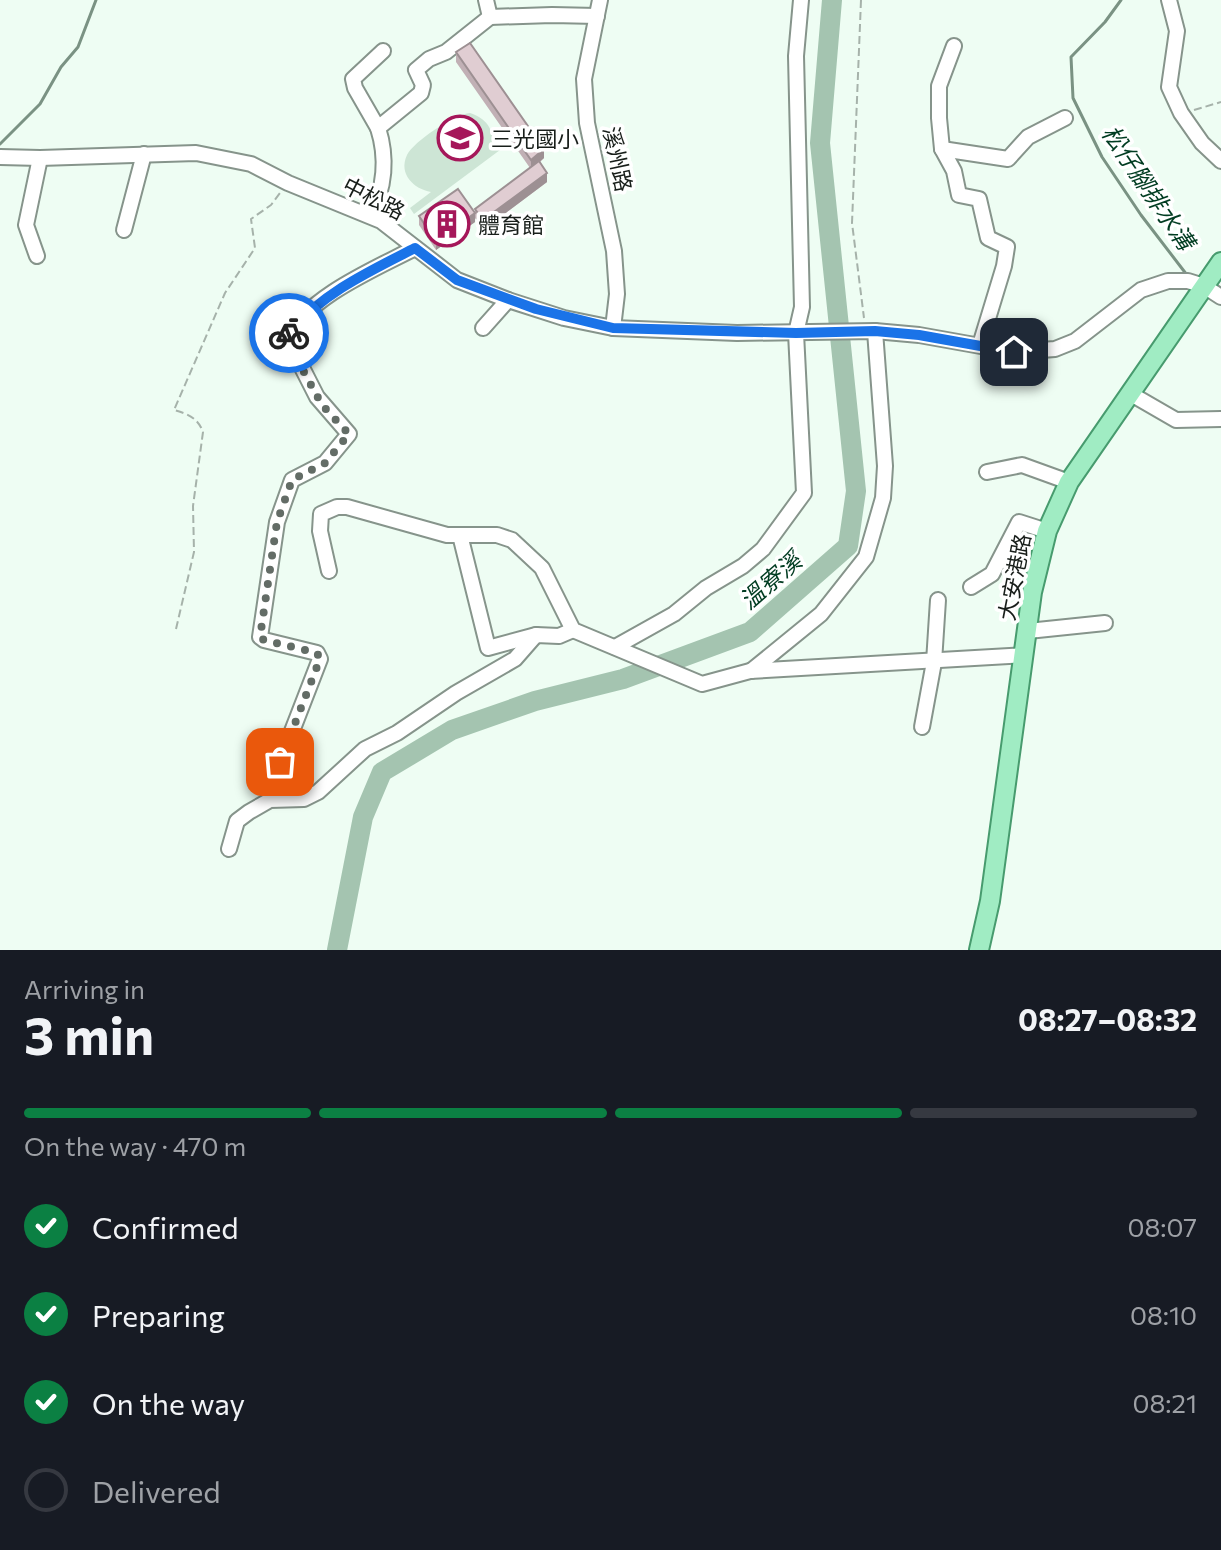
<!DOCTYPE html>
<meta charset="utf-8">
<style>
body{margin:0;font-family:Commissioner,"Noto Sans TC",sans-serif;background:#242831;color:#f1f3f6;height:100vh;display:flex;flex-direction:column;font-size:30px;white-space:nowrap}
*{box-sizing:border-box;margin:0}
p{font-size:26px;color:#9ea1a6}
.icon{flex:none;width:44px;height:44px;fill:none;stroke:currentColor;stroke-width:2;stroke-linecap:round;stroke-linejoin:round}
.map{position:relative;height:950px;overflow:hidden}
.details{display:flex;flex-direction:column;background:#171b24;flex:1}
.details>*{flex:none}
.pin{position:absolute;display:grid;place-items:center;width:68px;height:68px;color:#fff;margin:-34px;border-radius:16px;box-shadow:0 4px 12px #0006}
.courier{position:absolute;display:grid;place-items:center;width:80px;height:80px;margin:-40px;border:6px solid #1a73e8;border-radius:50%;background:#fff;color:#222;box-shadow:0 2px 10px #0007}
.overview em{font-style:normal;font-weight:700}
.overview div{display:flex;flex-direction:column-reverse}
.overview{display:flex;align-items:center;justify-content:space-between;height:136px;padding:0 24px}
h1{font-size:52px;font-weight:700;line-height:60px}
.bar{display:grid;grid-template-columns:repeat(4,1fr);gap:12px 8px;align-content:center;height:96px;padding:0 24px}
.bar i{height:10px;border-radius:6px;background:#363941}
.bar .on{background:#0b8043}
.bar p{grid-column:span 4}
ol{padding:0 24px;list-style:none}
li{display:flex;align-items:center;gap:24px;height:88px}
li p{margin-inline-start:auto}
li .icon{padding:8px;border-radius:50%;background:#0b8043;color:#fff;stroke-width:4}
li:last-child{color:#9ea1a6}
li i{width:44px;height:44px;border:4px solid #363941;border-radius:50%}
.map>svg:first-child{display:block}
</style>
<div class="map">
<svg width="1221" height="950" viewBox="0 0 1221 950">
<rect width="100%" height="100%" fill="#eefdf3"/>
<path fill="#cde5d5" d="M470,113C486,118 494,129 493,146L500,141L504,147L414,214L410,208L431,192C414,189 398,174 407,155C413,142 455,114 470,113Z"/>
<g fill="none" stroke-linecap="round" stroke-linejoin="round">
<g stroke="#7a9283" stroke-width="3">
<path d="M1121,0L1105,22L1071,57L1073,98L1102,157L1141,215L1187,275"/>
<path d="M0,144L40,104L61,67L78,47L96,0"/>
</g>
<path stroke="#a4c4b0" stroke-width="20" d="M337,950L363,817L382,772L452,730L535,701L623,679L750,632L848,546L856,491L820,143L832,0"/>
<g stroke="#86948b" stroke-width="18">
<g id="minor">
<path d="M486,0L490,17"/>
<path d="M600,0L584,79L587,123L614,251L617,294L613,328"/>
<path d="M1169,0L1177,31L1169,87L1181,113L1202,143L1221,161"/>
<path d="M490,17L552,15L597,16"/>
<path d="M954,46L939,86V118L942,149L954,171L959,195L979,199L988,238L1007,247L1004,266L980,345"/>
<path d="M378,128L355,88L353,79L383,51"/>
<path d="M942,149L1008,159L1028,137L1065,118"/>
<path d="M0,157L40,158L196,153L251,164L288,183L381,221L457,280L508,300L564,318L613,328L737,333L875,331L919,335L1014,352L1055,349L1075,341L1141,290L1168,281H1188L1204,286L1221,297"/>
<path d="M369,215C386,190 387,156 378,128L421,93L423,85L416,70L429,59L446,52L490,17"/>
<path d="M124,230L144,154"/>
<path d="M37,256L26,225L40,158"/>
<path d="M483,328L508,300"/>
<path d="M1131,394L1176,420L1221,419"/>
<path d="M987,472L1022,465L1069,482"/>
<path d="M460,535L488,648L536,635L559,636L573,630"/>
<path d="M329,571L320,531L321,514L337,507H347L447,535H497L512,540L542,568L573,630L702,684L750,671L1025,655"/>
<path d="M971,587L992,574L1019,522L1047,531"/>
<path d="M1028,631L1105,623"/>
<path d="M615,647L674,614L706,588L743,566L763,549L804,493L796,333L802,307L796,56L801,0"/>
<path d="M751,671L821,614L866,557L883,498L885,466L875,331"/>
<path d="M922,727L934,662L938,600"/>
<path d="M270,788L320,659L317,653L264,640L260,637L277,522L292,480L325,463L349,434L317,397L287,338C309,296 375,269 415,248"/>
<path d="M229,849L237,821L249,812L270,800L304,799L318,792L365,749L397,733L456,693L515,659L536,635"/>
</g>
</g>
<g stroke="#479b6e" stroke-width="22">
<path id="major" d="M979,950L990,901L1032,592L1047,531L1069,482L1221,262"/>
</g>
<g stroke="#a6b2aa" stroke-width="2" stroke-dasharray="8 4" stroke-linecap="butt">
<path d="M861,0L852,223L864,318"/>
<path d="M1194,110L1221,102"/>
<path d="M176,629L194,552L193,506L203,432C198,418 188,414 174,410L225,293L255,248L251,219L271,205L280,193"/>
</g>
<use href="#minor" stroke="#fff" stroke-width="14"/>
<use href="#major" stroke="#a0ecc3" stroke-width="18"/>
</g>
<g fill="#c1b0b5">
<path d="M456,52L544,158L540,162L547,182L483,230L475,218V209L530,168L456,62Z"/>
<path d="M419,216L475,222L436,250L419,225Z"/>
</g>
<g fill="#9d9093">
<path d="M544,149V158L531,169V160Z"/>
<path d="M547,173V182L483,230V220Z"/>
<path d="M475,213V222L436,250V241Z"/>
</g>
<g fill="#e0cdd2" stroke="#9d9093" stroke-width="2">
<path d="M470,43L544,149L531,160L456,52Z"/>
<path d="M539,161L547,173L483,220L475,209Z"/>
<path d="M458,189L475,213L436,241L419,216Z"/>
</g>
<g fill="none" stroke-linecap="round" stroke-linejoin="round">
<path stroke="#636c66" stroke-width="8" stroke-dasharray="0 14.4" d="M280,762L320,659L317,653L264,640L260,637L277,522L292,480L325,463L349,434L322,405L287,341L289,333"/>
<path stroke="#1a73e8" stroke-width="10" d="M289,333C322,293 370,271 415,248L457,280L536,309L613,328L796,333L875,331L919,335L1014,352"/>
</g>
<defs>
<g id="school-ring" transform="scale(2.3)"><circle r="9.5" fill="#fff" stroke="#a5175a" stroke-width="1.5"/><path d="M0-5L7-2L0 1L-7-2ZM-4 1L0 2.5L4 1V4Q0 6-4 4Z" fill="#a5175a"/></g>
<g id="building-ring" transform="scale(2.3)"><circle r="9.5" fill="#fff" stroke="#a5175a" stroke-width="1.5"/><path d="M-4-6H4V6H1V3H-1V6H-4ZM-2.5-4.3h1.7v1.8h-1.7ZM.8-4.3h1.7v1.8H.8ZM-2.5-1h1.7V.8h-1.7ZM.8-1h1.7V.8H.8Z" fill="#a5175a"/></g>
</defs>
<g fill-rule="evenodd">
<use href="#school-ring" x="460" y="138"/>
<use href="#building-ring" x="447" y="224"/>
</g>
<g text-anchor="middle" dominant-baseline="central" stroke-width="7" stroke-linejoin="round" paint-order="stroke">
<g font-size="22" fill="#181e1a" stroke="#fff" text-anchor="start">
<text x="491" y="138">三光國小</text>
<text x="478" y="224">體育館</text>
</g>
<g font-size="22" fill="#181e1a" stroke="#fff">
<text transform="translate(618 159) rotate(78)">溪州路</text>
<text transform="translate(374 198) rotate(27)">中松路</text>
<text transform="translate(1014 577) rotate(-79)">大安港路</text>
</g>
<g font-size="24" font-style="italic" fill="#003c21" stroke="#fff">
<text transform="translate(1149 187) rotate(56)">松仔腳排水溝</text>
<text transform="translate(770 580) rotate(-41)">溫寮溪</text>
</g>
</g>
</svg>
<div class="pin" style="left:280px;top:762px;background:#ea580c"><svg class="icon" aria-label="bag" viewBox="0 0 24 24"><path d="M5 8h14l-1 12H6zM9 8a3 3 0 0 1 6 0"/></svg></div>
<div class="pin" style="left:1014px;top:352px;background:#1f2937"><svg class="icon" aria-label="home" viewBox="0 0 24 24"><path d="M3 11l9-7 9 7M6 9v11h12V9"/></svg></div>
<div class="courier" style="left:289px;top:333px"><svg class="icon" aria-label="bike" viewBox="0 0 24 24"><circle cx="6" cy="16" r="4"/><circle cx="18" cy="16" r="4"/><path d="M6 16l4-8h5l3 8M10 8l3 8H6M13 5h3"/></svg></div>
</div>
<section class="details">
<div class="overview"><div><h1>3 min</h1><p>Arriving in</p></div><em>08:27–08:32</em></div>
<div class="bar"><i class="on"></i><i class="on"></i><i class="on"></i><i></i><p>On the way · 470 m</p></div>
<ol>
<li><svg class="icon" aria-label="check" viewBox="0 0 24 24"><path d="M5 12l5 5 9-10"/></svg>Confirmed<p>08:07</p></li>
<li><svg class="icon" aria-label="check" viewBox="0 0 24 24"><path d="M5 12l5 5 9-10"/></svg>Preparing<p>08:10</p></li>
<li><svg class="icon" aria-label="check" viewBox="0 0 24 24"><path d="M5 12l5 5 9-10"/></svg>On the way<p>08:21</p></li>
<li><i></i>Delivered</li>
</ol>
</section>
